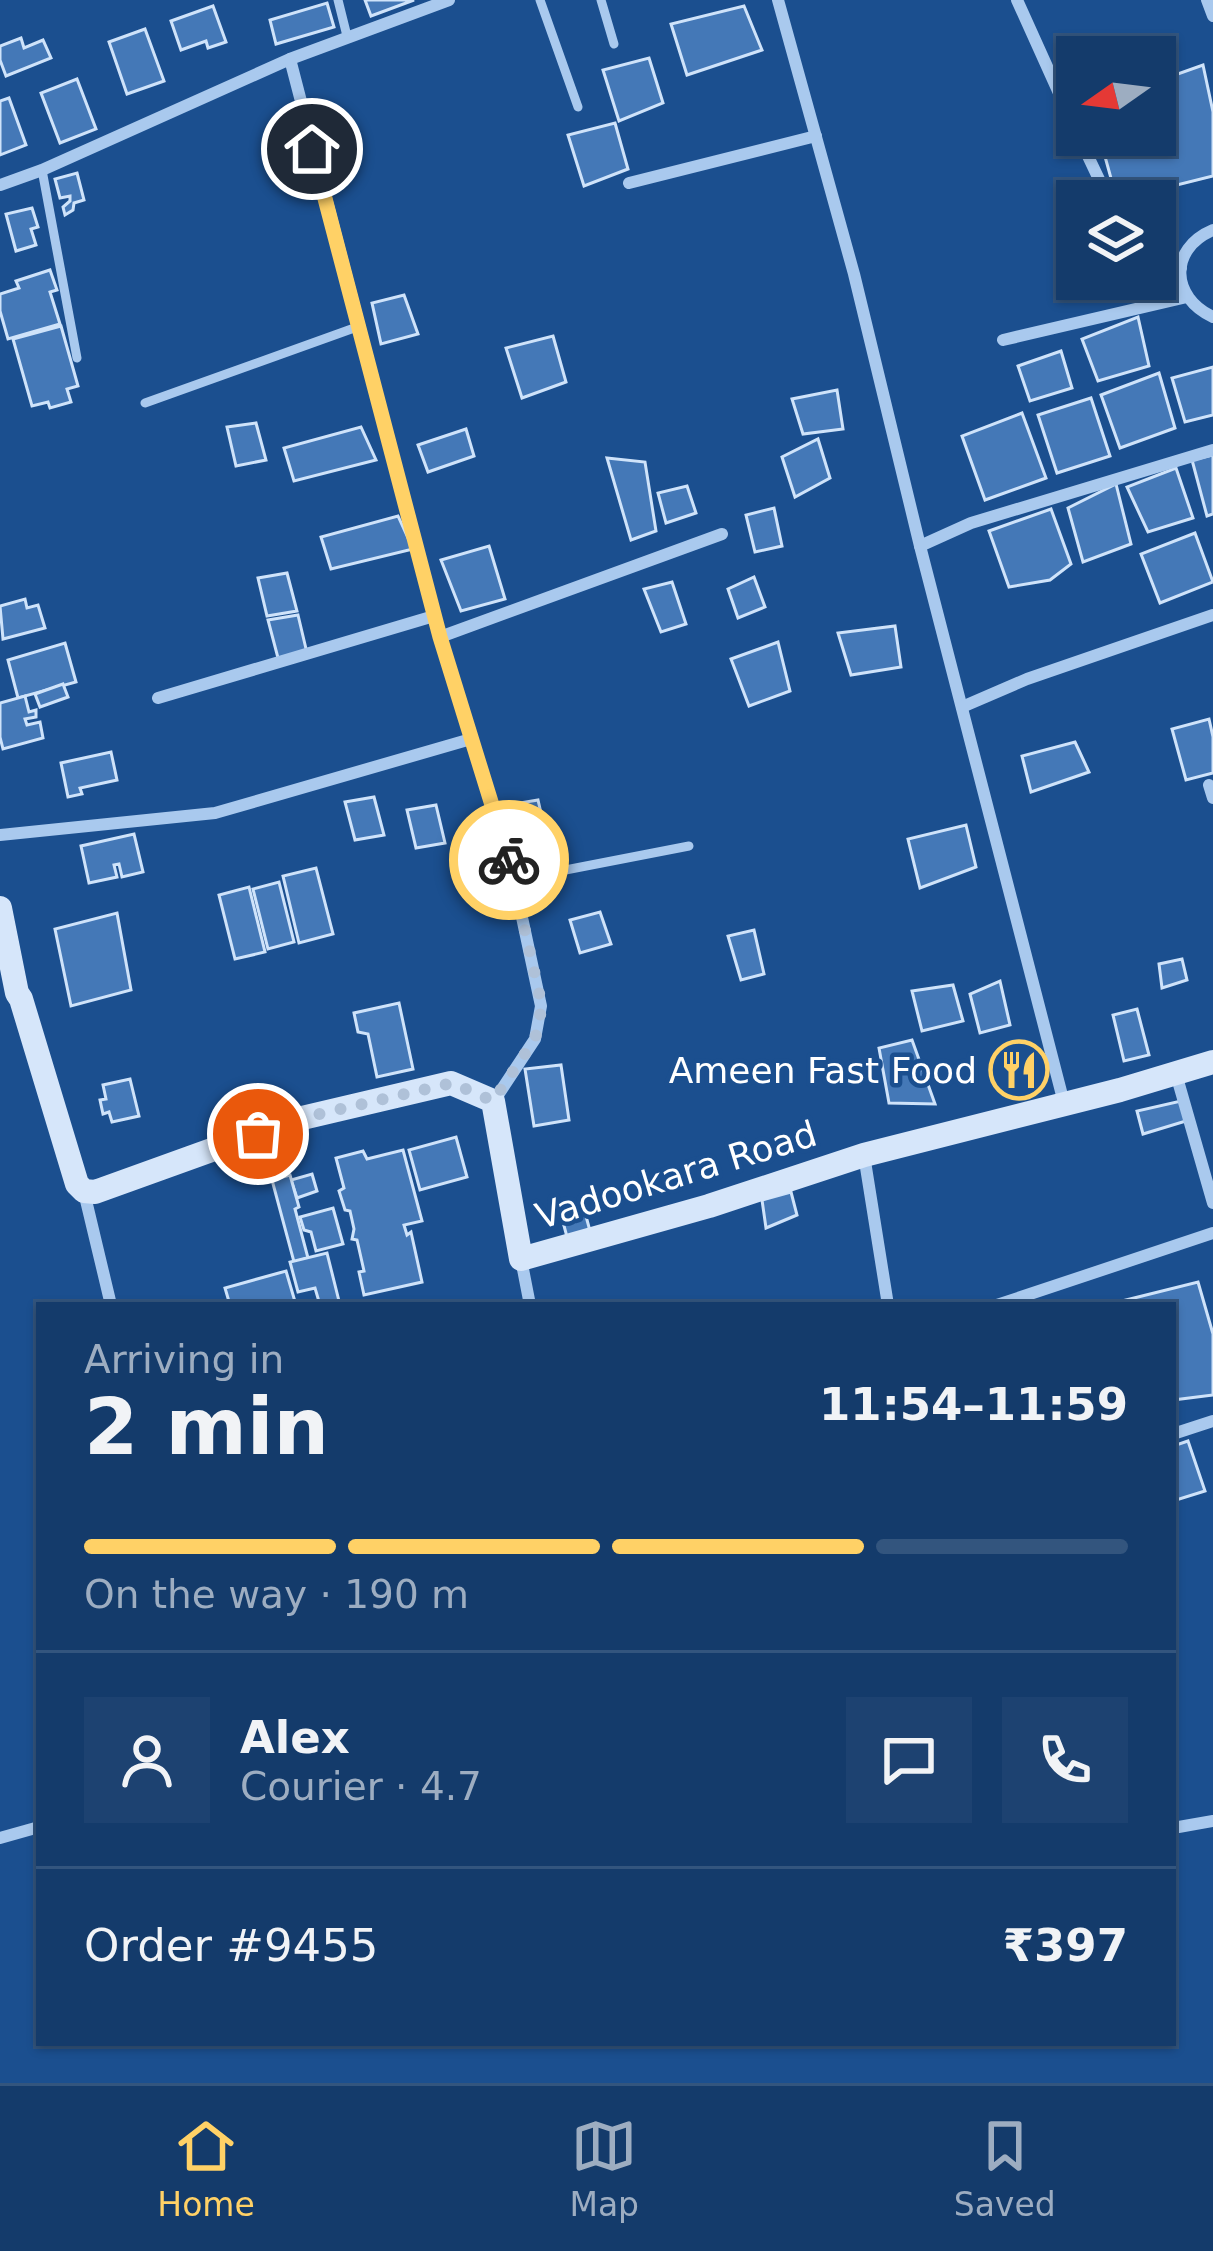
<!DOCTYPE html>
<meta charset="utf-8">
<style>
body{margin:0;font-family:"DejaVu Sans",sans-serif;background:#1d4271;color:#f1f3f6;height:100vh;display:flex;flex-direction:column;font-size:45px;white-space:nowrap}
*{box-sizing:border-box;margin:0}
p{font-size:39px;color:#9dadc1}
.icon{flex:none;width:66px;height:66px;fill:none;stroke:currentColor;stroke-width:2;stroke-linecap:round;stroke-linejoin:round}
.map{position:relative;flex:1;overflow:hidden}
.details{position:absolute;left:36px;top:1302px;width:1140px;height:744px;display:flex;flex-direction:column;background:#143b6b;border-radius:0px;box-shadow:0 3px 9px #0004,0 0 0 3px #33557e}
.details>*{flex:none}
.needle{width:78px;rotate:256deg}
.tools{position:absolute;left:1056px;top:36px;display:grid;gap:24px}
.tools a{display:grid;place-items:center;width:120px;height:120px;border-radius:0px;background:#143b6b;box-shadow:0 3px 9px #0004,0 0 0 3px #33557e;font-size:60px}
.pin{position:absolute;display:grid;place-items:center;width:102px;height:102px;color:#fff;margin:-51px;border:6px solid #fff;border-radius:50%;box-shadow:0 3px 12px #0007}
.courier{position:absolute;display:grid;place-items:center;width:120px;height:120px;margin:-60px;border:9px solid #ffd166;border-radius:50%;background:#fff;color:#222;box-shadow:0 3px 15px #0007}
.summary em{font-style:normal;font-weight:700}
.summary div{display:flex;flex-direction:column-reverse}
.summary{display:flex;align-items:center;justify-content:space-between;height:204px;padding:0 48px}
h1{font-size:78px;font-weight:700;line-height:90px}
.bar{display:grid;grid-template-columns:repeat(4,1fr);gap:18px 12px;align-content:center;height:144px;padding:0 48px}
.bar i{height:15px;border-radius:9px;background:#33557e}
.bar .on{background:#ffd166}
.bar p{grid-column:span 4}
.line{display:flex;align-items:center;gap:30px;padding:0 48px;border-top:3px solid #33557e}
.line div{flex:1}
.round{display:grid;place-items:center;flex:none;width:126px;height:126px;border-radius:0px;background:#1d4271}
.tabs{display:flex;justify-content:space-around;align-items:center;height:168px;border-top:3px solid #33557e;background:#143b6b;font-size:33px;color:#9dadc1}
.tabs a{display:grid;justify-items:center;gap:6px}
.tabs .on{color:#ffd166}
.map>svg:first-child{display:block}
</style>
<div class="map">
<svg width="1213" height="2083" viewBox="0 0 1213 2083">
<rect width="100%" height="100%" fill="#1b4f8f"/>
<g fill="#4478b7" stroke="#cfe3fa" stroke-width="3">
<path d="M365,0H414L371,16Z"/>
<path d="M327,3L334,27L276,44L270,20Z"/>
<path d="M213,6L226,42L208,48L206,41L181,50L171,21Z"/>
<path d="M744,6L762,50L687,75L671,24Z"/>
<path d="M145,29L164,81L127,94L109,42Z"/>
<path d="M21,38L24,48L43,40L51,58L6,76L0,60V46Z"/>
<path d="M649,58L663,103L619,121L603,70Z"/>
<path d="M1203,65L1213,112V176L1117,200L1099,135H1155V82Z"/>
<path d="M77,79L96,129L60,143L41,93Z"/>
<path d="M9,98L26,145L0,155V101Z"/>
<path d="M615,123L628,169L584,186L568,135Z"/>
<path d="M77,173L84,200L74,203L73,210L65,215L63,207L70,201V196L60,198L55,179Z"/>
<path d="M32,208L38,227L31,229L36,245L16,251L6,214Z"/>
<path d="M50,270L57,290L50,292L60,324L8,339L0,311V294L19,288L16,281Z"/>
<path d="M404,295L418,334L381,344L372,303Z"/>
<path d="M1138,317L1149,366L1098,381L1082,339Z"/>
<path d="M61,326L78,386L67,389L71,402L50,408L48,402L32,406L13,339Z"/>
<path d="M553,336L566,382L522,398L506,348Z"/>
<path d="M1061,351L1072,388L1030,401L1018,366Z"/>
<path d="M1213,367V415L1185,422L1172,378Z"/>
<path d="M1159,373L1175,428L1120,448L1101,395Z"/>
<path d="M837,390L843,429L803,434L792,399Z"/>
<path d="M1091,398L1110,456L1057,473L1038,415Z"/>
<path d="M1022,413L1046,478L985,500L962,436Z"/>
<path d="M256,423L266,460L236,466L227,427Z"/>
<path d="M361,427L376,460L294,481L284,448Z"/>
<path d="M466,429L474,456L428,472L418,445Z"/>
<path d="M818,439L830,478L795,497L782,457Z"/>
<path d="M1213,455V514L1207,516L1192,460Z"/>
<path d="M607,458L645,462L656,531L631,540Z"/>
<path d="M1176,468L1193,518L1148,532L1127,487Z"/>
<path d="M1116,484L1131,544L1083,562L1068,508Z"/>
<path d="M687,486L696,513L666,523L658,493Z"/>
<path d="M774,508L782,546L755,552L746,515Z"/>
<path d="M1051,509L1071,564L1050,580L1009,587L989,531Z"/>
<path d="M398,516L413,549L331,569L321,537Z"/>
<path d="M1195,533L1213,582L1160,603L1141,554Z"/>
<path d="M489,546L505,599L461,611L441,560Z"/>
<path d="M287,573L297,611L267,616L258,578Z"/>
<path d="M754,577L765,607L738,618L728,589Z"/>
<path d="M672,582L686,624L661,632L644,589Z"/>
<path d="M25,599L27,608L38,605L45,628L3,639L0,606Z"/>
<path d="M298,615L307,653L278,658L268,620Z"/>
<path d="M895,626L901,667L851,675L838,633Z"/>
<path d="M778,642L790,691L749,706L731,659Z"/>
<path d="M65,643L76,682L18,698L8,660Z"/>
<path d="M63,684L68,697L40,707L35,694Z"/>
<path d="M25,696L29,712L36,710V717L25,719L27,725L40,722L43,738L3,749L0,737V703Z"/>
<path d="M1209,719L1213,737V773L1186,780L1172,729Z"/>
<path d="M1075,742L1089,772L1031,792L1022,756Z"/>
<path d="M111,752L117,780L80,788L82,794L68,797L61,763Z"/>
<path d="M374,797L384,835L355,840L345,802Z"/>
<path d="M538,800L547,839L518,843L508,805Z"/>
<path d="M436,805L445,843L416,848L407,810Z"/>
<path d="M966,825L976,867L920,888L908,839Z"/>
<path d="M134,834L143,872L122,877L119,864L114,865L117,877L89,883L81,846Z"/>
<path d="M316,868L333,934L299,943L283,876Z"/>
<path d="M279,882L294,942L268,949L253,889Z"/>
<path d="M249,887L265,952L235,959L219,895Z"/>
<path d="M600,912L611,944L580,953L570,920Z"/>
<path d="M117,913L131,990L71,1006L55,929Z"/>
<path d="M754,930L764,974L741,980L728,936Z"/>
<path d="M1182,959L1187,980L1162,988L1159,964Z"/>
<path d="M1000,981L1010,1025L980,1033L970,994Z"/>
<path d="M953,985L963,1021L922,1031L912,991Z"/>
<path d="M399,1003L413,1069L377,1077L368,1034L358,1032L354,1013Z"/>
<path d="M1137,1009L1149,1055L1124,1061L1113,1015Z"/>
<path d="M912,1040L935,1104L889,1103L879,1048Z"/>
<path d="M561,1065L569,1120L534,1126L525,1069Z"/>
<path d="M130,1079L139,1116L112,1122L109,1112L103,1114L100,1100L106,1099L103,1085Z"/>
<path d="M1181,1101L1186,1121L1143,1134L1137,1111Z"/>
<path d="M456,1137L467,1177L420,1190L409,1150Z"/>
<path d="M403,1150L422,1221L404,1225L407,1235L411,1232L422,1282L364,1295L359,1272L364,1271L357,1240L352,1239L354,1229L350,1211L345,1210L339,1191L344,1188L336,1158L363,1151L367,1159Z"/>
<path d="M312,1174L317,1191L297,1198L291,1180Z"/>
<path d="M290,1175L299,1207L295,1209L308,1258L294,1262L272,1180Z"/>
<path d="M791,1192L797,1215L766,1228L762,1200Z"/>
<path d="M583,1205L590,1231L567,1237L560,1211Z"/>
<path d="M333,1208L343,1244L316,1251L311,1232L304,1230L300,1217Z"/>
<path d="M327,1253L339,1301L320,1305L315,1288L298,1292L290,1262Z"/>
<path d="M286,1271L296,1305H230L225,1288Z"/>
<path d="M1198,1282L1213,1334V1395L1173,1400V1305H1114V1303Z"/>
<path d="M1188,1441L1205,1491L1173,1501V1446Z"/>
</g>
<g fill="none" stroke-linecap="round" stroke-linejoin="round">
<g stroke="#a9c9ee" stroke-width="9">
<path d="M338,0L347,36"/>
<path d="M540,0L578,107"/>
<path d="M601,0L614,44"/>
<path d="M42,170L77,358"/>
<path d="M145,403L357,327"/>
<path d="M514,880L689,846"/>
</g>
<g stroke="#a9c9ee" stroke-width="12">
<path d="M778,0L854,274L920,546L1064,1103"/>
<path d="M1017,0L1077,133"/>
<path d="M1207,0L1213,16"/>
<path d="M290,59L440,637L722,534"/>
<path d="M1078,135L1105,192L1114,201"/>
<path d="M629,183L816,136"/>
<path d="M0,185L42,170L290,59L449,0"/>
<path d="M1213,230C1168,249 1171,298 1213,317"/>
<path d="M1155,242L1181,268"/>
<path d="M1003,340L1187,297"/>
<path d="M920,546L971,523L1213,450"/>
<path d="M440,637L514,880L541,1006L535,1039L494,1101"/>
<path d="M158,698L434,616"/>
<path d="M962,707L1027,679L1213,615"/>
<path d="M1209,785L1213,798"/>
<path d="M0,835L215,813L471,739"/>
<path d="M1176,1074L1213,1203"/>
<path d="M864,1155L888,1305"/>
<path d="M84,1192L111,1305"/>
<path d="M521,1259L530,1305"/>
<path d="M997,1305L1213,1233"/>
<path d="M1173,1434L1213,1421"/>
<path d="M1173,1828L1213,1821"/>
<path d="M0,1838L39,1827"/>
</g>
<path stroke="#d6e6fa" stroke-width="24" d="M0,908L17,993L21,999L77,1184L84,1191L95,1192L298,1119L451,1083L493,1101L521,1259L709,1206L864,1155L1120,1090L1213,1062"/>
</g>
<g fill="none" stroke-linecap="round" stroke-linejoin="round">
<path stroke="#afc1d8" stroke-width="12" stroke-dasharray="0 21.6" d="M258,1134L298,1119L452,1083L493,1101L535,1039L542,1006L509,860"/>
<path stroke="#ffd166" stroke-width="15" d="M312,149L440,637L509,860"/>
</g>
<defs>
<g id="restaurant-ring" transform="scale(3)"><circle r="9.5" fill="#1b4f8f" stroke="#ffd166" stroke-width="1.5"/><path d="M-5-6h1v4h1v-4h1v4h1v-4h1v5L-1.5 .5V6h-2V.5L-5-1ZM5-6V6H3V1.5H1.5Q1.5-4 5-6Z" fill="#ffd166"/></g>
</defs>
<g fill-rule="evenodd">
<use href="#restaurant-ring" x="1019" y="1070"/>
</g>
<g text-anchor="middle" dominant-baseline="central" stroke-width="9" stroke-linejoin="round" paint-order="stroke">
<g font-size="36" fill="#fff" stroke="#1b4f8f" text-anchor="end">
<text x="977" y="1070">Ameen Fast Food</text>
</g>
<g font-size="36" fill="#fff" stroke="#1b4f8f">
<text transform="translate(676 1175) rotate(-17)">Vadookara Road</text>
</g>
</g>
</svg>
<div class="tools">
<a><svg class="needle" viewBox="-14 -14 28 28"><path d="M0-13l5 13h-10z" fill="#e53935"/><path d="M0 13l5-13h-10z" fill="#9dadc1"/></svg></a>
<a><svg class="icon" aria-label="layers" viewBox="0 0 24 24"><path d="M12 4l9 5-9 5-9-5zM3 14l9 5 9-5"/></svg></a>
</div>
<div class="pin" style="left:258px;top:1134px;background:#ea580c"><svg class="icon" aria-label="bag" viewBox="0 0 24 24"><path d="M5 8h14l-1 12H6zM9 8a3 3 0 0 1 6 0"/></svg></div>
<div class="pin" style="left:312px;top:149px;background:#1f2937"><svg class="icon" aria-label="home" viewBox="0 0 24 24"><path d="M3 11l9-7 9 7M6 9v11h12V9"/></svg></div>
<div class="courier" style="left:509px;top:860px"><svg class="icon" aria-label="bike" viewBox="0 0 24 24"><circle cx="6" cy="16" r="4"/><circle cx="18" cy="16" r="4"/><path d="M6 16l4-8h5l3 8M10 8l3 8H6M13 5h3"/></svg></div>
<section class="details">
<div class="summary"><div><h1>2 min</h1><p>Arriving in</p></div><em>11:54–11:59</em></div>
<div class="bar"><i class="on"></i><i class="on"></i><i class="on"></i><i></i><p>On the way · 190 m</p></div>
<div class="line" style="height:216px"><a class="round"><svg class="icon" aria-label="person" viewBox="0 0 24 24"><circle cx="12" cy="8" r="4"/><path d="M4 21q1-7 8-7t8 7"/></svg></a><div><b>Alex</b><p>Courier · 4.7</p></div><a class="round"><svg class="icon" aria-label="chat" viewBox="0 0 24 24"><path d="M4 5h16v11H9l-5 4z"/></svg></a><a class="round"><svg class="icon" aria-label="phone" viewBox="0 0 24 24"><path d="M5 4h4l2 5-3 2q2 4 5 5l2-3 5 2v4C11 20 4 13 5 4z"/></svg></a></div>
<div class="line" style="height:156px"><div>Order #9455</div><b>₹397</b></div>
</section>
</div>
<nav class="tabs">
<a class="on"><svg class="icon" aria-label="home" viewBox="0 0 24 24"><path d="M3 11l9-7 9 7M6 9v11h12V9"/></svg>Home</a>
<a><svg class="icon" aria-label="map" viewBox="0 0 24 24"><path d="M3 6l6-2 6 2 6-2v14l-6 2-6-2-6 2zM9 4v14M15 6v14"/></svg>Map</a>
<a><svg class="icon" aria-label="saved" viewBox="0 0 24 24"><path d="M7 4h10v16l-5-4-5 4z"/></svg>Saved</a>
</nav>
